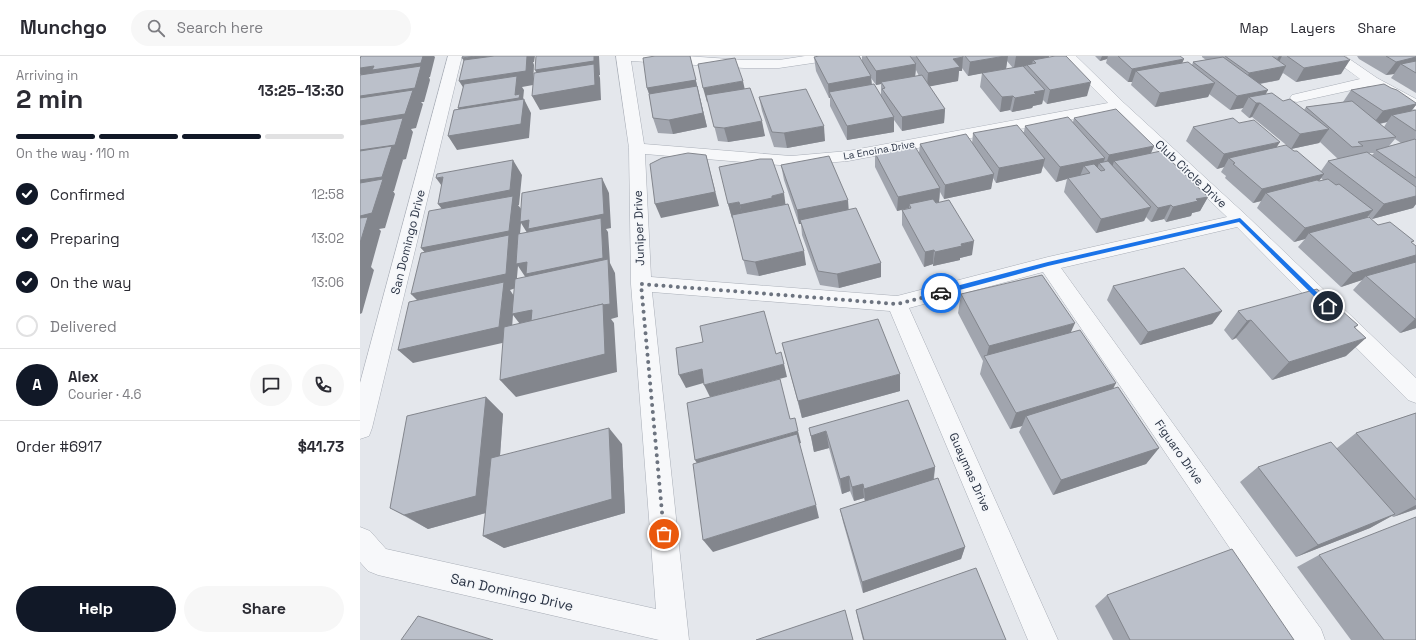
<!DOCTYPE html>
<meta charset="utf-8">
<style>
body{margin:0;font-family:"Space Grotesk",sans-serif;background:#f7f7f7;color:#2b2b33;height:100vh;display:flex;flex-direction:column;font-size:15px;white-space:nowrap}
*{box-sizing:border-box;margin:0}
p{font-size:13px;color:#7c7c81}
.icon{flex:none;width:22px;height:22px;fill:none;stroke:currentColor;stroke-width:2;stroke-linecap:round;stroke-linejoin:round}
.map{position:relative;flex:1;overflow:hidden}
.side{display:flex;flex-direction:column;background:#fff;width:360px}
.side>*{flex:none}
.pin{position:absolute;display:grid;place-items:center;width:34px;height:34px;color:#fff;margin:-17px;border:2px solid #fff;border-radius:50%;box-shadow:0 1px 4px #0007}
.courier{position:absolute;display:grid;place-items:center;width:40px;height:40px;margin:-20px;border:3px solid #1a73e8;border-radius:50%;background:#fff;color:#222;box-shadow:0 1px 5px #0007}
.summary em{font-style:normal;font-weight:600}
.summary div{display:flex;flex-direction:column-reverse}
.summary{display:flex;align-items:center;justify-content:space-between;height:68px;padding:0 16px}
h1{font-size:26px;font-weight:600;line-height:30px}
.bar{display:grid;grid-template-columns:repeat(4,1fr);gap:6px 4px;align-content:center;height:48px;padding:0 16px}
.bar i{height:5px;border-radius:3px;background:#e1e1e2}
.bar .selected{background:#111827}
.bar p{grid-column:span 4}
.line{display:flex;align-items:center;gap:10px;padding:0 16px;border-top:1px solid #e1e1e2}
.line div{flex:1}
.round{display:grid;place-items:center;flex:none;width:42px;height:42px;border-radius:21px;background:#f7f7f7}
ol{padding:0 16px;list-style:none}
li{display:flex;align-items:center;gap:12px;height:44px}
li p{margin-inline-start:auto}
li .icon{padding:4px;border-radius:50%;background:#111827;color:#fff;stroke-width:4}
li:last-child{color:#7c7c81}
li i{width:22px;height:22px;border:2px solid #e1e1e2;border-radius:50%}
.action{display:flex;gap:8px;margin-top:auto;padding:8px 16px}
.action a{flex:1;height:46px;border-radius:24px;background:#111827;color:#fff;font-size:16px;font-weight:600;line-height:46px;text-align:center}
.action a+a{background:#f7f7f7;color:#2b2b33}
header{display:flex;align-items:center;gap:24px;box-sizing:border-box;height:56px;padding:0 20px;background:#fff;border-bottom:1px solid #e1e1e2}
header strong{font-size:19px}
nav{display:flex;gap:22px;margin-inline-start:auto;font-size:14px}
.search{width:280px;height:36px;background:#f7f7f7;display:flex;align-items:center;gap:10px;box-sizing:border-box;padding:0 14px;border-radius:22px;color:#7c7c81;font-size:15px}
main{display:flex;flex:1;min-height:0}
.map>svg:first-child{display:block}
</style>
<header>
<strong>Munchgo</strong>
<div class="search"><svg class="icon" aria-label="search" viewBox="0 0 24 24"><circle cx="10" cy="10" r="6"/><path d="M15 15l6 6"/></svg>Search here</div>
<nav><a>Map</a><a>Layers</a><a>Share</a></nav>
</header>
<main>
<section class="side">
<div class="summary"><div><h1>2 min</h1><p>Arriving in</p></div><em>13:25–13:30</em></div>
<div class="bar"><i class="selected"></i><i class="selected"></i><i class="selected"></i><i></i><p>On the way · 110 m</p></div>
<ol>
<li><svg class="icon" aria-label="check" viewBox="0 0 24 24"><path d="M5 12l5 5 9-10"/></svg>Confirmed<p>12:58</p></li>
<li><svg class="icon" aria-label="check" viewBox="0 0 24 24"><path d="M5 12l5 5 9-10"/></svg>Preparing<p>13:02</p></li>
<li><svg class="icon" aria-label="check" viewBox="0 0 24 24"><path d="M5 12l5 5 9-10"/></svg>On the way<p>13:06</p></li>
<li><i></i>Delivered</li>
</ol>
<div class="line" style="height:72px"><b class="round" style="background:#111827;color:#fff">A</b><div><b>Alex</b><p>Courier · 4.6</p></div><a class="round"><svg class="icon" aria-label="chat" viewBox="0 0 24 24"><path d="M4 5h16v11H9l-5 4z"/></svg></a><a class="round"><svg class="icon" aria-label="phone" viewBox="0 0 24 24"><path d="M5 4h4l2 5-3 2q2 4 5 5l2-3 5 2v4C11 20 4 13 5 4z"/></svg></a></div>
<div class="line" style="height:52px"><div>Order #6917</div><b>$41.73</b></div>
<div class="action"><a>Help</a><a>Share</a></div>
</section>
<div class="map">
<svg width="1056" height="584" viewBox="0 0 1056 584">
<rect width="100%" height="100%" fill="#e4e7ec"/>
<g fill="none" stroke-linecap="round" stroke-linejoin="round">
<g stroke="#a9aeb7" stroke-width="1">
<g id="street">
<path d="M88,0H102L12,372L9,380L0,383V327Z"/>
<path d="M256,0H326L384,4H419L445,0H480L478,3L473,4L419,12H384L271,5L284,88L431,100L488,95L748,47L701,0H716L764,47L887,160L1056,322V347L1048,344L877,171L701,212L961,573L965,584H932L683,216L549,252L698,584H668L530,255L292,236L329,584H299L18,519L8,515L0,506V471L10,475L26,493L296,553L271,228L269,92ZM756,55L867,161L688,201L537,240L291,221L285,98L431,110L488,105Z"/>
<path d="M969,0H985L1017,22L1056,43V54L1051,52L1010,30L937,46L932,45L930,42L932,39L1000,23Z"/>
</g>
</g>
<use href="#street" fill="#f7f8fa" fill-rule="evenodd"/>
</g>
<g fill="#a1a5ae" fill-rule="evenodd">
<path d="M330,0L347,71L313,78L298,77L293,62L289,38L287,32Z"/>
<path d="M502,0H689V1L727,40L687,48L683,44L682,48L673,50L672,52L652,56L650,54L640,56L620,31L622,17L608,20L602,12V15H599L598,25L569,30L585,53L584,67L542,75L534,64V76L487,84L470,50V42H469L456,15L454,1L502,5ZM647,5L653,12L646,13ZM556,14L559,20H555ZM511,22L516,29L521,28V40L512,28Z"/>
<path d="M735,0H820L822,7L832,9L833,6L846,4L842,1V0H984L981,18L936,26L923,17L919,24L900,28L906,38L944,54L946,51L983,46L991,34L1056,47V49L1051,55L1056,54V148L1053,152L1012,163L1008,160L1006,162L1052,187L1056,190V272L1040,277L993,234L1002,224L981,231L938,191L945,183L934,186L897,152L901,145L893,147L865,122L866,120L861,116L864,111L857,113L826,85L833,71L879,67L917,91L930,92L892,61L889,62L881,55L883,52L870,54L849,38L848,41L795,51L771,29L772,26H768L746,7L747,3L740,5ZM1027,66L1024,71L1020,68ZM1035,83L1041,87L1029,90ZM960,86L978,103L968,105L961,115L931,93L959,87ZM1009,97H1014L1012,99ZM961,122L963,124L959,125Z"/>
<path d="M997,0H1056V37L1031,22L1034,18L1026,19L999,3Z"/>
<path d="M384,33L405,80L368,86L358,85L348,45L347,46Z"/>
<path d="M399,41L465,85L427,92L414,91L402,55Z"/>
<path d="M714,62L794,90L791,97L848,141L840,155L832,157L831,160L806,166L804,163L791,166L786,161L784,165L736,177L704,136L707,123L696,126L683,110L681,117L636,127L633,122L631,133L584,143L580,136L579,146L575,147L612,199L600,202V204L573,210V208L564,211L542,169V154L549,153V152L537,155L515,111V97H559L560,88H612L613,77L664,76L665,70L713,66Z"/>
<path d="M421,109L489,154L521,207V221L479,232L460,229L442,179L441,168H439L424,124Z"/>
<path d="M368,148H426L446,209L399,220L387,218L373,162H372Z"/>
<path d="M753,230L862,255L852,268L780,289L747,244Z"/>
<path d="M601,238L711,276L799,392L786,408L693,439L659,376L662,370L650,373L620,318L623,305L598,257Z"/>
<path d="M878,255L998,269L995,272L986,300L912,324L876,282L872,284L864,274Z"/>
<path d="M422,287L540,335L442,362Z"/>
<path d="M126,341L143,358L140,400L262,388L265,457L144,492L123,480L126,457L68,473L30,452Z"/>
<path d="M1056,357V453L1033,461L1032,460L1010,472L936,501L880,426L898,411L977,392L996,377Z"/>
<path d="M449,372L575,411L574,423L605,491L601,503L503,537L483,466L480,453L505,445L504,442L494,445L490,435L482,438L469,392L454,396Z"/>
<path d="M959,499L1056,584H991L937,511Z"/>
<path d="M747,539L934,584H753L735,550Z"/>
<path d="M496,554L646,584H503L498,564Z"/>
</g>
<g fill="#83868d" fill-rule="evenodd">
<path d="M63,0H74L75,1L70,21H69L70,24L64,46H61L63,48L56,72L51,73L53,76L46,103L42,104H43L34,135H33L35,138L25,172L19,173L21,175L11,211L14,214L2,257L0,258V40L6,27L0,18V12Z"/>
<path d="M115,0H175L174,6H173L174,9L173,29L162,31L164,34L163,44L164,43L171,57L169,82L97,94L88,80L107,66L98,52L108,39L99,25L111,16L102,2Z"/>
<path d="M234,0H239L240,19H239L240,22L241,44L180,54L172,40L182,28L175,14Z"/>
<path d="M330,0L347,71L313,78L309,64L292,46L287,32Z"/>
<path d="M645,0H648L646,13L608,20L610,6Z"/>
<path d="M656,0H689V3L676,7L673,4L672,9H667L666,10L654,12Z"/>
<path d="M742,0H748L747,3L740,5Z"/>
<path d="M919,0H922L916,12H912Z"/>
<path d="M603,1L602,15H599L598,25L567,31L568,17L593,3Z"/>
<path d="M1056,1V13L1041,8L1034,18L1026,19L1036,6Z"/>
<path d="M824,3L818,17L776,15L772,26H768L772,13Z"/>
<path d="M990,4L981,18L936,26L944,12Z"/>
<path d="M556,8L555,22L521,26V28L516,29V15Z"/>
<path d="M926,10L919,24L882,31L889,17Z"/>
<path d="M511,20L512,34L469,36L470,42H469L468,28Z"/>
<path d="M383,25L386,39L347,46L343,32Z"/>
<path d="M731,26L727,40L687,48L690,34Z"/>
<path d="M855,27L848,41L795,51L800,37Z"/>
<path d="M685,34L682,48L673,50L672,52L652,56L655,42L674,36Z"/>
<path d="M908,34L901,47H900L892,61L889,62L896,47L889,41L883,52L870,54L877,40Z"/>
<path d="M653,40L650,54L640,56L642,41Z"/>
<path d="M1056,48V49L1046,62L1032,59L1027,66L1012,69L1023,55Z"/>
<path d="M585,53L584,67L542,75V61Z"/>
<path d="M534,61V76L487,84V70Z"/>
<path d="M402,65L405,80L368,86L364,72Z"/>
<path d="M464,70L465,85L427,92L424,77Z"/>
<path d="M969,73L959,87L931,93L940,78Z"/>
<path d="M920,86L911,100L875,107L869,102L864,111L857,113L864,98Z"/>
<path d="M794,90L788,104L754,105L752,112L744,114L749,99Z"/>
<path d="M346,99L359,150L301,162L295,148Z"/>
<path d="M745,102L742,111L739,107L736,117H730L724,110L720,120L708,122L707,123L696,126L700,111Z"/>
<path d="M685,103L681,117L636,127L639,112Z"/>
<path d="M153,104L162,119L159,149H158L162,154L242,122L249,137L251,172L246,173L248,176L250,207L255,217L258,261L251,263L254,267L257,316L156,341L140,324L163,272L153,259L151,285L53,307L38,294L65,252L51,238L73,206L61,192L89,162L78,148ZM161,167L169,180L167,206L157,189H159ZM158,210L166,222L154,240L150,234L156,232Z"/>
<path d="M634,118L631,133L584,143L585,129Z"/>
<path d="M964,118L954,132L906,137L901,145L893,147L902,133Z"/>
<path d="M83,121L87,137L76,122Z"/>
<path d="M580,132L579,146L551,152L549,148V152L537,155L538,141Z"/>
<path d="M424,137L426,152L383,163L380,149L412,140Z"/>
<path d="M1056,140V148L1053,152L1012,163L1024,148Z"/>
<path d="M848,141L840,155L832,157L831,160L806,166L813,151L836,143Z"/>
<path d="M488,144L489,158L440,164L441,168H439L437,154Z"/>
<path d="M379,146L383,160L372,162L368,148Z"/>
<path d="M811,149L804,163L791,166L798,152Z"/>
<path d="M791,151L784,165L736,177L741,163Z"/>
<path d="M1013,154L1001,169L949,177L945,183L934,186L945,172Z"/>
<path d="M614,185L612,199L600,202V204L573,210L575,196L601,188Z"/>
<path d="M574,194L573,208L564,211L565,196Z"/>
<path d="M444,195L446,209L399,220L395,206Z"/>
<path d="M1056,199V209L1006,220L1002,224L981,231L993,217Z"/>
<path d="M521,207V221L479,232L477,218Z"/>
<path d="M862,255L852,268L780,289L788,276Z"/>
<path d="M1055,263H1056V272L1040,277Z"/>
<path d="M891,264L876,282L872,284L887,265Z"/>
<path d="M715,267L707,285L626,303L629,290Z"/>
<path d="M1006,282L986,300L912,324L929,306Z"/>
<path d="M424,308L427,321L350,341L344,329Z"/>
<path d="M342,313L347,326L326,332L319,319Z"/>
<path d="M540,318V335L442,362L438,345Z"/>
<path d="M756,327L747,345L666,360L662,370L650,373L656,357Z"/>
<path d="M126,341L143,358L136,454L68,473L44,459Z"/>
<path d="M249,372L262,388L265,457L144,492L123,480Z"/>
<path d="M438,375L441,387L342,416L335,404Z"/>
<path d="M466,375L469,392L454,396L451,380Z"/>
<path d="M799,392L786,408L693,439L701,424Z"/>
<path d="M575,411L573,426L505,447L504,433Z"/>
<path d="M489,420L490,435L482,438L480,423Z"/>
<path d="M503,428L504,442L494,445L492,431Z"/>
<path d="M456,449L459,462L353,496L343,484Z"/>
<path d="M1056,449V453L1033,461Z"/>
<path d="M1035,458L1010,472L936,501L958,489Z"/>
<path d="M605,491L601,503L503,537L502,526Z"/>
</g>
<g fill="#bbc0ca" stroke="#83868d">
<path d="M1,0H63L61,7L12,14L14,10L0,12V3Z"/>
<path d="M103,0H115L102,2Z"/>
<path d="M134,0H167L166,15L99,25L104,4Z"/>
<path d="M176,0H234V5L175,14Z"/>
<path d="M295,0H330L336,24L287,32L283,2Z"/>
<path d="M459,0H499L511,20L468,28L454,1Z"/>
<path d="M506,0H550L556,8L516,15Z"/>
<path d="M556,0H603V1L593,3L600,11L568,17Z"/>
<path d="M605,0H645L610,6Z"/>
<path d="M695,0H706L731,26L690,34L667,9L676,7L673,4Z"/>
<path d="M758,0H820L824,3L772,13Z"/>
<path d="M865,0H912L926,10L889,17Z"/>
<path d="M927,0H984L990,4L944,12Z"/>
<path d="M1026,0H1056V1L1036,6Z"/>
<path d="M863,1L908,34L877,40L833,6Z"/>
<path d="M375,2L383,25L343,32L338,8Z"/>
<path d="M1056,5V17L1041,8Z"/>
<path d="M828,6L855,27L800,37L776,15Z"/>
<path d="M234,8L235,29L172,40L174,17Z"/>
<path d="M61,10L55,32L0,40V19Z"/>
<path d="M663,10L685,34L674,36L676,38L655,42L653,40L642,41L622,17Z"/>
<path d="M562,19L585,53L542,61L522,33L525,32L521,26Z"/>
<path d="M157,20L155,39L160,38L159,42L98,52L104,28Z"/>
<path d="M514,28L534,61L487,70L469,36Z"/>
<path d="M1024,28L1031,32L1037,34L1056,47V48L1023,55L991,34Z"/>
<path d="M337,30L343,57L309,64L293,62L289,38Z"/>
<path d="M390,32L402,65L364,72L354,71L346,39Z"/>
<path d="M446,33L464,70L424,77L412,76L399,41Z"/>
<path d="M53,34L45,58L0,65V42Z"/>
<path d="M912,37L923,45L930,43L969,73L940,78L900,47H896L889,41Z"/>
<path d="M164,43L161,68L88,80L94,54Z"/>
<path d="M992,45L1036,81L998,86L1003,90L992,91L946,51Z"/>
<path d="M756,53L794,90L749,99L714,62Z"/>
<path d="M1056,54V75L1032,59Z"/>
<path d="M708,61L745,102L700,111L665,70Z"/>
<path d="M43,62L35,89L0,94V69Z"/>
<path d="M873,62L879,67L894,64L920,86L864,98L833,71Z"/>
<path d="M657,69L685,103L639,112L613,77Z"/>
<path d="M606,78L634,118L585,129L560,88Z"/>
<path d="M1055,83L1056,84V122L1016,94Z"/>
<path d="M554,89L580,132L538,141L515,97Z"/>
<path d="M926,89L934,95H937L964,118L902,133L873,108L875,107L869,102Z"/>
<path d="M32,90L22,121L0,124V95Z"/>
<path d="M801,95L848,141L836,143L838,145L813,151L811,149L798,152L754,105Z"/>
<path d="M1007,96L1056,131V140L1024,148L968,105Z"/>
<path d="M328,97L346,99L355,136L295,148L290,108L302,102Z"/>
<path d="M469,100L488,144L437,154L421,109Z"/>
<path d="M400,103H412L424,137L412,140V142L380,149L379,146L368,148L359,111Z"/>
<path d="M153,104L150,134L78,148L83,121L76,122L77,118Z"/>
<path d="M748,105L791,151L741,163L708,122L730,117L724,110L734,108L741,115L745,114L739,107Z"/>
<path d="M242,122L244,158L168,173L169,164L160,166L162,137Z"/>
<path d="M23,123L12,157L0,160V127Z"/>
<path d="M968,123L976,129L979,128L1013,154L945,172L906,137L957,124L959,125Z"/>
<path d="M153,140L149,175L61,192L69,155Z"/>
<path d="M573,143L576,147L589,144L614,185L601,188L602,190L575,196L574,194L565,196L542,154L551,152L549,148Z"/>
<path d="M428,148L444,195L395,206L383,204L372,159Z"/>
<path d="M496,152L521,207L477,218L458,215L440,164Z"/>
<path d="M8,161L0,187V162Z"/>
<path d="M1009,161L1018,169L1030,166L1054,185L1051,186L1056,190V199L993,217L949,177Z"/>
<path d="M241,162L243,202L166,218L167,206L156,208L158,178Z"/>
<path d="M149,179L146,218L51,238L61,197Z"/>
<path d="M248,203L250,248L243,249V248L171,265L172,254L152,258L155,223Z"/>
<path d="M1056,206V263H1055L1006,220Z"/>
<path d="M824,212L862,255L788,276L753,230Z"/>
<path d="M682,219L715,267L629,290L601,238Z"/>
<path d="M144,226L139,271L38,294L49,246Z"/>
<path d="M957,233L998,269L994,271L1006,282L929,306L891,264L887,265L878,255Z"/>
<path d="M243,248L245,298L140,324L144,271Z"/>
<path d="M404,255L416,298L421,296L424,308L344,329L342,313L319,319L316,292L343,286L340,270Z"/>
<path d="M518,263L540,318L438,345L422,287Z"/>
<path d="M720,274L756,327L656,357L624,300Z"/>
<path d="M420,323L430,363L435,362L438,375L335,404L327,347Z"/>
<path d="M758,331L799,392L701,424L666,360Z"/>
<path d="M126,341L116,440L44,459L30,452L47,360Z"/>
<path d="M548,344L575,411L504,433L503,428L492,431L489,420L480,423L466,375L451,380L449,372Z"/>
<path d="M1056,357V444L996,377Z"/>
<path d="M249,372L252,443L123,480L131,402Z"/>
<path d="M437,378L456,449L343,484L333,408Z"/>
<path d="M971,386L1035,458L958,489L898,411Z"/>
<path d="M578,422L605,491L502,526L480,453Z"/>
<path d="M1056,461V584H1024L959,499Z"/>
<path d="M872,493L934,584H770L747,539Z"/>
<path d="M616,512L646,584H504L496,554Z"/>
<path d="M485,554L493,584H396Z"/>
<path d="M58,560L133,584H41Z"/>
</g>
<path fill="#1a73e8" d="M880,162L970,249V252H966L879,166L688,210L581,239L578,237L581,234L688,206Z"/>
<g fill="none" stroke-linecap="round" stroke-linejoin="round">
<path stroke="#6c737f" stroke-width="4" stroke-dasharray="0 7.2" d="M304,478L281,228L537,248L581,237"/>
</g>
<g text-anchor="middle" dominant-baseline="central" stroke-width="3" stroke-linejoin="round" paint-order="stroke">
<g font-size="10" fill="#2b3445" stroke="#f4f6f9">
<text transform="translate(519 94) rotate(-10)">La Encina Drive</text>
</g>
<g font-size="12" fill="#2b3445" stroke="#f4f6f9">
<text transform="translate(831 118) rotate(43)">Club Circle Drive</text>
<text transform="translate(279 172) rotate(-92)">Juniper Drive</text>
<text transform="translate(48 186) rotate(-76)">San Domingo Drive</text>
<text transform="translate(819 396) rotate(55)">Figuaro Drive</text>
<text transform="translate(610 416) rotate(66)">Guaymas Drive</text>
</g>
<g font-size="14" fill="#2b3445" stroke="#f4f6f9">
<text transform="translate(152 536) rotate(13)">San Domingo Drive</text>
</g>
</g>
</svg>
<div class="pin" style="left:304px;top:478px;background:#ea580c"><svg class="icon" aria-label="bag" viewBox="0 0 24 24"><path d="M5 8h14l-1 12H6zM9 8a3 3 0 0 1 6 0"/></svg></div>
<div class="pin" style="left:968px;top:250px;background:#1f2937"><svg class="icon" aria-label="home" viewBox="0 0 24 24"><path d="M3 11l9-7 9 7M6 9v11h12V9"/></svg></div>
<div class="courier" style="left:581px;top:237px"><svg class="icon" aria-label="car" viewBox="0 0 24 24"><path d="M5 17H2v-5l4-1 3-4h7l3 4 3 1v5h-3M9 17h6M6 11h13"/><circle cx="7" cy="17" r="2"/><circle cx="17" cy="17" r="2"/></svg></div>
</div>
</main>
